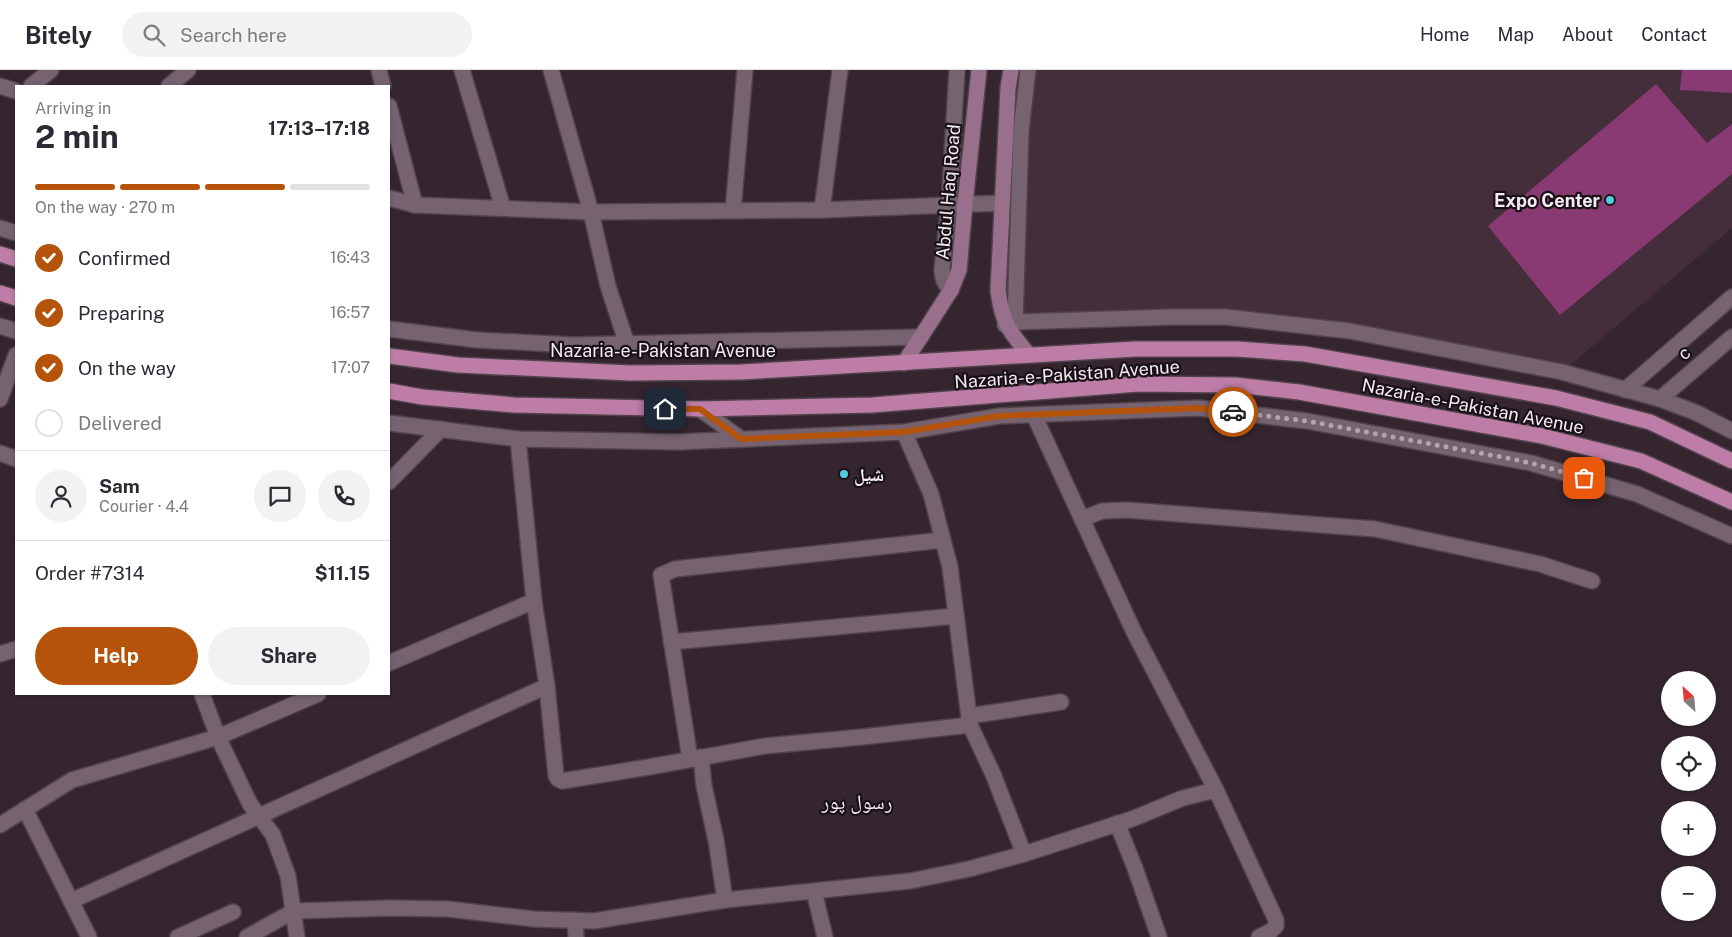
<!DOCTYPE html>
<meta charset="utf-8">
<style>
body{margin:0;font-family:"Public Sans","Noto Naskh Arabic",sans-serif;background:#f2f2f3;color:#2b2b33;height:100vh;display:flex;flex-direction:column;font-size:19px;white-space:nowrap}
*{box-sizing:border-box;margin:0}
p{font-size:16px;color:#7c7c81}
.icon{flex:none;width:28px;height:28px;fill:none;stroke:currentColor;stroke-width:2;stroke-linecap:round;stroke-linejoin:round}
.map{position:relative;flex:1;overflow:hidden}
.details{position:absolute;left:15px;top:15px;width:375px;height:610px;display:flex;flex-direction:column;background:#fff;border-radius:0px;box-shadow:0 1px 4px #0004}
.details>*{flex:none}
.needle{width:32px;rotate:334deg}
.tools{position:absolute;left:1661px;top:601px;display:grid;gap:10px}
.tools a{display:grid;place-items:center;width:55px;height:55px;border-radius:50%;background:#fff;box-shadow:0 1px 4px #0004;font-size:25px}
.pin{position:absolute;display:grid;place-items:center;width:42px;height:42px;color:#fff;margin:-21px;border-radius:10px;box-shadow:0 2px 8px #0006}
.courier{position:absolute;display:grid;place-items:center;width:50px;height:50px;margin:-25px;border:4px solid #b45309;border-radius:50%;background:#fff;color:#222;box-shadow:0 1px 6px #0007}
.headline em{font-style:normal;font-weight:700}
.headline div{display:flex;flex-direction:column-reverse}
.headline{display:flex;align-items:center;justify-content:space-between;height:85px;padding:0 20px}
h1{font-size:32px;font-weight:700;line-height:38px}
.bar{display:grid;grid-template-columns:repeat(4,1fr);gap:8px 5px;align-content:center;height:60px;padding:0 20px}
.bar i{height:6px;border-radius:4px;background:#e1e1e2}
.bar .on{background:#b45309}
.bar p{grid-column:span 4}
.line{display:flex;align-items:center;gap:12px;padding:0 20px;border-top:1px solid #e1e1e2}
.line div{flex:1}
.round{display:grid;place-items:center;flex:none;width:52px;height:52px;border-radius:26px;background:#f2f2f3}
ol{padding:0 20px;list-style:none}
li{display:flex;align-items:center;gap:15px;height:55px}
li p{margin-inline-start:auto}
li .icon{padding:5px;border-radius:50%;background:#b45309;color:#fff;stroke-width:4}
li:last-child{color:#7c7c81}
li i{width:28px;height:28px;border:2px solid #e1e1e2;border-radius:50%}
.primary-button{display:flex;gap:10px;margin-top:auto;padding:10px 20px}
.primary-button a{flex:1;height:58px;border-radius:30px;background:#b45309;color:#fff;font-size:20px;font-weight:700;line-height:58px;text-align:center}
.primary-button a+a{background:#f2f2f3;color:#2b2b33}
header{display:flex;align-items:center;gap:30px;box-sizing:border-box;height:70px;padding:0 25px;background:#fff;border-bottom:1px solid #e1e1e2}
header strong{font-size:24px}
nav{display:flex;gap:28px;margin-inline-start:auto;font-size:18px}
.search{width:350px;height:45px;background:#f2f2f3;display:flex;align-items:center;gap:12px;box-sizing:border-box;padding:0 18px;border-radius:28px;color:#7c7c81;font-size:19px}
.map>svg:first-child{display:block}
</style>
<header>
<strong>Bitely</strong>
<div class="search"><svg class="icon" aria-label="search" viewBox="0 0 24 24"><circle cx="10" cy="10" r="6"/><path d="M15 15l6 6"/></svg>Search here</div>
<nav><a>Home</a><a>Map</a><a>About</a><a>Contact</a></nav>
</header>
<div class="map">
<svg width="1732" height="867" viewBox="0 0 1732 867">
<rect width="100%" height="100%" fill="#35252f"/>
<path fill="#442e3c" d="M1011,0H1732V158L1562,302L1226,247L1005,255L1002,133Z"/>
<g fill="#8a3a72">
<path d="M1682,0H1732V23L1680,20Z"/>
<path d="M1656,14L1707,73L1732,54V104L1560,245L1488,156Z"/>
</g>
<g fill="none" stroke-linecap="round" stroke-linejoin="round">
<g stroke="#50434b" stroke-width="18">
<g id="street">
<path d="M379,0L383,16"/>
<path d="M462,0L503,138"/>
<path d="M551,0L591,142L608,216L627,274"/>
<path d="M0,16L16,21"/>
<path d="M31,16L51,0"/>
<path d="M169,16L188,0"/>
<path d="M389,36L415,135"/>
<path d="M389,128L415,135L591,142L822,140L1002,133"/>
<path d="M822,140L840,0"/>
<path d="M733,141L745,0"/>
<path d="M0,158L16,163"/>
<path d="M951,220C944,213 942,208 942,199L949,135L957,0"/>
<path d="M1015,252L1021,61L1028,0"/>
<path d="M1005,255L1015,252L1170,247H1226L1350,261L1562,302L1660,329L1697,343L1732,361"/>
<path d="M0,256L16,261"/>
<path d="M389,259L477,270L574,275L921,267"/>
<path d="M1625,320L1732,227"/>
<path d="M0,329L16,285"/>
<path d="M1660,329L1732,267"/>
<path d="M700,339L741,369"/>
<path d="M1034,345L1133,560L1216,720L1276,850V856L1271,861L1259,867"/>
<path d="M389,353L518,369L678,372L904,362L999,346L1198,338L1307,351L1531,393L1637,424L1732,466"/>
<path d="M518,369L534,531L547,616L556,706L558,709L562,711L649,697L765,676L862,667L970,655L950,497L931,424L904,362"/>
<path d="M0,383L16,389"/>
<path d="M389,412L441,359"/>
<path d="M1082,449L1102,441L1127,440L1375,459L1540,494L1592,511"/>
<path d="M671,572L956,546"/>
<path d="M0,584L16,579"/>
<path d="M389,593L534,531"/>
<path d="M969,646L1061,632"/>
<path d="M970,655L993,704L1024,784"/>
<path d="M701,687L704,716L716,770L725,830"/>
<path d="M690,689L661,505L675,499L943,470"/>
<path d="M25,739L89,867"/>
<path d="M1117,753L1135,798L1159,867"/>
<path d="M0,755L72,710L218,667L202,624"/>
<path d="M814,821L825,867"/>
<path d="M71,831L547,616"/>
<path d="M575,850L576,867"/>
<path d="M178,867L233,842"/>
<path d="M247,867L294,841L390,838L448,839L534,849L594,851L725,830L910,811L969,799L1024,784L1132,749L1183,728L1216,720"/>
<path d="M297,867L288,806L273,765L250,734L218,667L318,624"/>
</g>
</g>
<g stroke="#50434b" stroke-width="18">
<g id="secondary">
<path d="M1011,0L1008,18L998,221C1002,252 1009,261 1029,285"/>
<path d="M904,293L951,220L959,200L965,134L979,0"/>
</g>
</g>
<g stroke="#50434b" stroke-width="18">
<g id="primary">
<path d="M0,184L16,189"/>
<path d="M0,223L16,228"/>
<path d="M389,286L458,295L630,303L741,302L1135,279H1237L1305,284L1556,328L1650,352L1732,391"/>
<path d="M389,321L422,327L514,335L700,339L872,335L1138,314L1235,315L1299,322L1542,366L1641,391L1732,432"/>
</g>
</g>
<use href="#street" stroke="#76636f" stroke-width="15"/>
<use href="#secondary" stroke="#99708b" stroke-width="15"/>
<use href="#primary" stroke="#bd7da7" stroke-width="15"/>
</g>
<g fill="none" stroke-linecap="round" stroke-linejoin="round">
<path stroke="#b2a5ad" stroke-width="5" stroke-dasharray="0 9" d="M1233,342L1307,351L1512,389L1531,393L1584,408"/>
<path stroke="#b45309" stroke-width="6" d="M665,339H700L741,369L904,362L999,346L1198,338L1233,342"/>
</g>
<g fill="#53cbdb" stroke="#181115" stroke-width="2">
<circle cx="1610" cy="130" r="5"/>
<circle cx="844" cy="404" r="5"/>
</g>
<g text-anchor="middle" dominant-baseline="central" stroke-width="4.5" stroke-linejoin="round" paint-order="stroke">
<g font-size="18" fill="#f5eaf1" stroke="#181115">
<text transform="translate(948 122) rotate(-85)">Abdul Haq Road</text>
<text x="663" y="280">Nazaria-e-Pakistan Avenue</text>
<text transform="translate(1684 283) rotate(-41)">c</text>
<text transform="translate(1067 304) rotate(-4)">Nazaria-e-Pakistan Avenue</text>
<text transform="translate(1473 336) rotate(11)">Nazaria-e-Pakistan Avenue</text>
</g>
<g font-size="18" font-weight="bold" fill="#f5eaf1" stroke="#181115" text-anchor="end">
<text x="1600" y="130">Expo Center</text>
<text x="854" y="404" text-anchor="start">شیل</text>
</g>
<g font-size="20" fill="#f5eaf1" stroke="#181115">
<text x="857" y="732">رسول پور</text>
</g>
</g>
</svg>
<div class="tools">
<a><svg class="needle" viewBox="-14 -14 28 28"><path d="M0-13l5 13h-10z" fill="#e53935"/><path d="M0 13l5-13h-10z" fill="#7c7c81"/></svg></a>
<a><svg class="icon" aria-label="locate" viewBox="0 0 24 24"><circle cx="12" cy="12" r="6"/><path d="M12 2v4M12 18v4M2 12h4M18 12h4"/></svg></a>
<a>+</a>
<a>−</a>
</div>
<div class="pin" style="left:1584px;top:408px;background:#ea580c"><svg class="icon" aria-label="bag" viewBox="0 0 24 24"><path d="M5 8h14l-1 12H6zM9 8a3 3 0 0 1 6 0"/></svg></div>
<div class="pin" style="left:665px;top:339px;background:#1f2937"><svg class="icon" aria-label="home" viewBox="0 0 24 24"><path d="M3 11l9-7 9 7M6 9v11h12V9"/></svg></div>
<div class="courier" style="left:1233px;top:342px"><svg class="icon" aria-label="car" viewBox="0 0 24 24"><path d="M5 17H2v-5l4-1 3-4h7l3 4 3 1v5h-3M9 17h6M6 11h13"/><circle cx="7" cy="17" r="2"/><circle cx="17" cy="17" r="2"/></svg></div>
<section class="details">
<div class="headline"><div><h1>2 min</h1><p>Arriving in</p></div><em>17:13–17:18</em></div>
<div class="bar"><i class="on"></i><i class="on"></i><i class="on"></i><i></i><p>On the way · 270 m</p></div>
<ol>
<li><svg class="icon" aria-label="check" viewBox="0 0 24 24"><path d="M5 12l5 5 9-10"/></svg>Confirmed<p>16:43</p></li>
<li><svg class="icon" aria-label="check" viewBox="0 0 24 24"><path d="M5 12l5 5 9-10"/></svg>Preparing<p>16:57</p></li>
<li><svg class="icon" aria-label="check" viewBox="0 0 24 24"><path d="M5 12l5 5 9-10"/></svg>On the way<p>17:07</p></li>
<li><i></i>Delivered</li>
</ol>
<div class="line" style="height:90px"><a class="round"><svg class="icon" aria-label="person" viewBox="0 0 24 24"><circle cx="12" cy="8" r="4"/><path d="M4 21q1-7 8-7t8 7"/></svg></a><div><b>Sam</b><p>Courier · 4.4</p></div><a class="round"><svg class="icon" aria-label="chat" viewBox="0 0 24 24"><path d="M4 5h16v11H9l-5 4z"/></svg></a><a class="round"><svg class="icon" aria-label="phone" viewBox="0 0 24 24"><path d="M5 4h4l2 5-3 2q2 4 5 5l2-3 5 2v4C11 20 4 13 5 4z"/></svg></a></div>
<div class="line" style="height:65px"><div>Order #7314</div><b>$11.15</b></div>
<div class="primary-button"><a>Help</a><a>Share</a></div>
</section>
</div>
